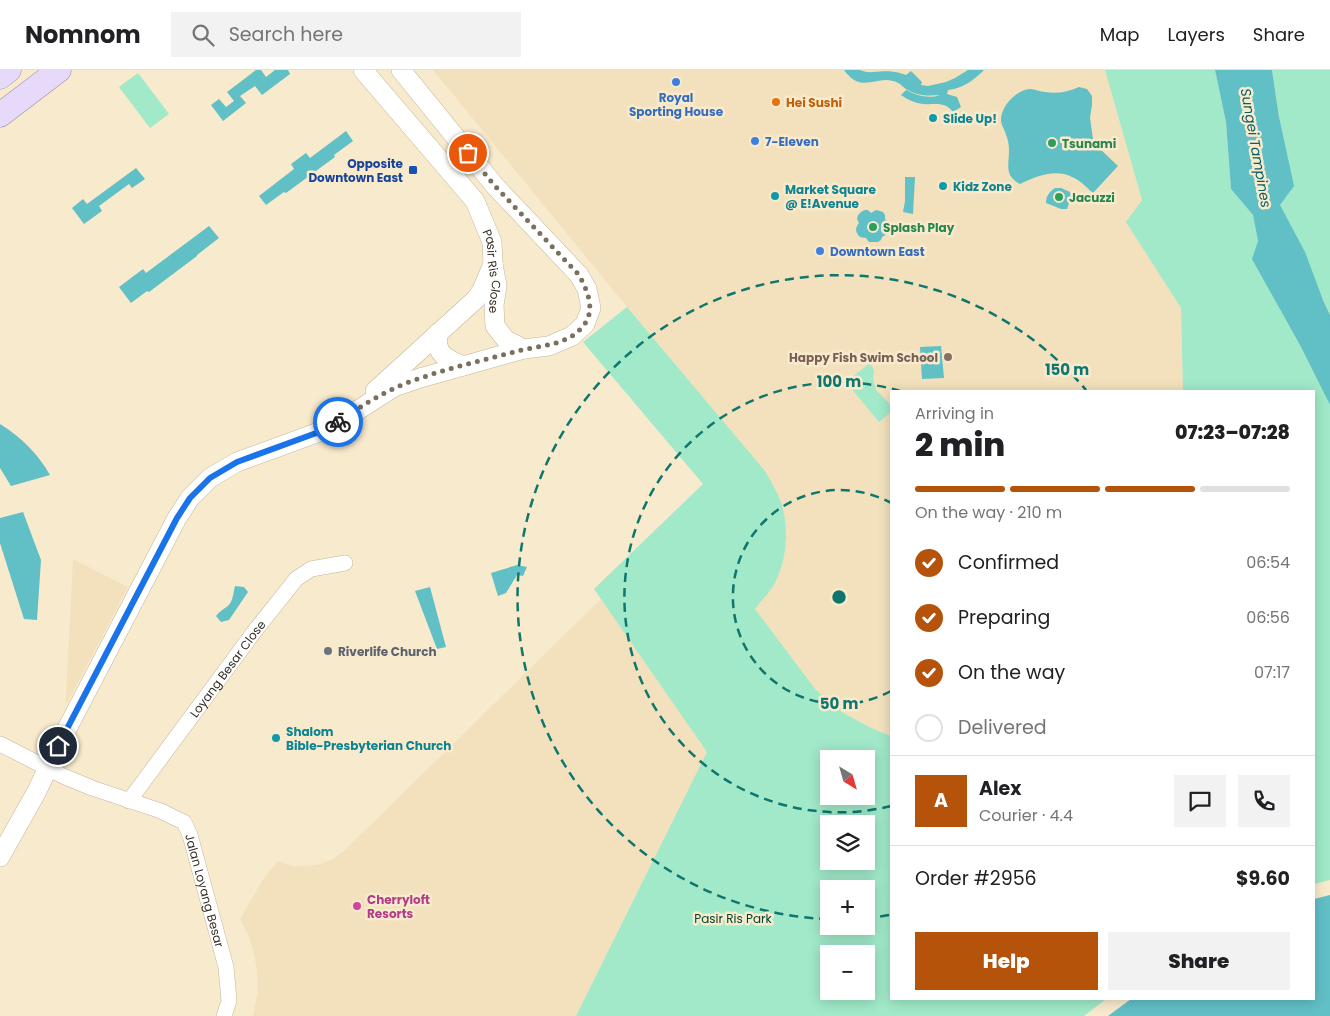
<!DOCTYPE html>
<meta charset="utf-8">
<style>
body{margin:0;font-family:Poppins,sans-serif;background:#f2f2f2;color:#202124;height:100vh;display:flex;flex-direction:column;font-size:19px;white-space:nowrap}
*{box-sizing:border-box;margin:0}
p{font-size:16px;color:#757577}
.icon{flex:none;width:28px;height:28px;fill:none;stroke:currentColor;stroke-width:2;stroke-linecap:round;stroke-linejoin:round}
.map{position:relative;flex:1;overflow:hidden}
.sheet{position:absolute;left:890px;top:320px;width:425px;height:610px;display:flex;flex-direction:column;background:#fff;border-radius:0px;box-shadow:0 2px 12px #0003}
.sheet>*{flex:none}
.needle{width:32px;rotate:143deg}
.fabs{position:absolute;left:820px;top:680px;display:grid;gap:10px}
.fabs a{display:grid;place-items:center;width:55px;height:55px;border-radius:0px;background:#fff;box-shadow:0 2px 12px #0003;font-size:25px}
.pin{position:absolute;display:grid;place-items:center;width:42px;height:42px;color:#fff;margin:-21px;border:2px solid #fff;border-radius:50%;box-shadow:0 1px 5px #0007}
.courier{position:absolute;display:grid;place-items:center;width:50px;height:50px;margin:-25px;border:4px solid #1a73e8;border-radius:50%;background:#fff;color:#222;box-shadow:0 1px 6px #0007}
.overview em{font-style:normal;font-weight:800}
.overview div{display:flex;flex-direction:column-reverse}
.overview{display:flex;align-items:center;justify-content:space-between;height:85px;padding:0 25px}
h1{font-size:32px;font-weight:800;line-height:38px}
.bar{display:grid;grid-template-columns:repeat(4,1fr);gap:8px 5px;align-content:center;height:60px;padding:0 25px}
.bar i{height:6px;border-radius:4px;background:#e0e0e0}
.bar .current{background:#b45309}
.bar p{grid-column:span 4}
.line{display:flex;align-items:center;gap:12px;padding:0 25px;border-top:1px solid #e0e0e0}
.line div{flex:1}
.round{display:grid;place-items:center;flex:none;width:52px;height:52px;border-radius:0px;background:#f2f2f2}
ol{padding:0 25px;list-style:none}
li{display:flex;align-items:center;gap:15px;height:55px}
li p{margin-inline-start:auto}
li .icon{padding:5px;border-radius:50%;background:#b45309;color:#fff;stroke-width:4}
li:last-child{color:#757577}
li i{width:28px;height:28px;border:2px solid #e0e0e0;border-radius:50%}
.primary-button{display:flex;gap:10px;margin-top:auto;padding:10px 25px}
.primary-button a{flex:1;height:58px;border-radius:0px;background:#b45309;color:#fff;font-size:20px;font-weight:800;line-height:58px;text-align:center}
.primary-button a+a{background:#f2f2f2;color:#202124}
header{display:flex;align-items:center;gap:30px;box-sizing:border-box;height:70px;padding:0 25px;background:#fff;border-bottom:1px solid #e0e0e0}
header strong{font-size:24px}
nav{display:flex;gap:28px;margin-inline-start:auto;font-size:18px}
.search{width:350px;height:45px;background:#f2f2f2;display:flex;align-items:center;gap:12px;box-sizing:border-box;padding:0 18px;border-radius:0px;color:#757577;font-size:19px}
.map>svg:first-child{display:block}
</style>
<header>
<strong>Nomnom</strong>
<div class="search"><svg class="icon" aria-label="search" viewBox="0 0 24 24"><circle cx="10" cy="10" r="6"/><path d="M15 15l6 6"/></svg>Search here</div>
<nav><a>Map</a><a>Layers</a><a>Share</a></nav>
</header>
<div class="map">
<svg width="1330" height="946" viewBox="0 0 1330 946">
<rect width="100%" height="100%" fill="#f8eacd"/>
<g fill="#f2e1bc">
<path d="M433,0H1105L1142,130L1127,152L1181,238L1183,321H891V666L869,657L842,642L816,620L755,539L772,517L782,495L786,475V454L781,433L775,417L765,401L627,237Z"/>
<path d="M73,489L128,517L66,635V625Z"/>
<path d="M601,529L708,682L576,946H253L258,920L257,902L254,882L249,867L240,849L264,808L278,791L292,796H306L321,794L333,789L345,780Z"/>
</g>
<g fill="#a1e9c9" fill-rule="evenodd">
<path d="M1105,0H1215L1226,52L1231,119L1253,145L1258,171L1253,189L1301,277L1330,335V810L1314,814V321H1183L1181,238L1126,152L1142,130Z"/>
<path d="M1272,0H1330V245L1280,135L1279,47Z"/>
<path d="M138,3L169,44L150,58L119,17Z"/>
<path d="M627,237L765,401C771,411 777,421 781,432C790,459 787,494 772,518C767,525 760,532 755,539L816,620L842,642L869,657L891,666V929H1106L1084,946H576L707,682L594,519L703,414L583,272ZM829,689H866V726H829ZM829,754H866V791H829ZM829,819H866V856H829ZM829,884H866V921H829Z"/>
<path d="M870,293L874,300L873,309L876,320L889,333L891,342L879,352L846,312Z"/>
</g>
<g fill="#61bfc6">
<path d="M256,0H261L266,7L275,0H288L290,4L262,25L255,16L240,26L246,33L223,51L211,35L219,29L226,37L234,31L227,22Z"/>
<path d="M844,0C849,0 855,0 860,0C864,1 867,3 872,2C886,1 893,0 906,5L911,1L922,12L921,15L928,16L946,12L955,8L968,0H984C974,10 962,19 948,20L947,24L957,27L961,37L953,42C944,31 936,35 923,34C915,33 908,30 901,25L906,20C917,26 929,29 940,25C928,26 917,26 906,19C902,16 899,12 893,11C875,6 861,24 844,0Z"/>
<path d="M1215,0H1272L1279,47L1294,116L1280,135L1305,182L1323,230L1330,245V335L1301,277L1252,189L1258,171L1253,145L1231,119L1226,52Z"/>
<path d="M1079,17L1087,19L1092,26V35L1090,48L1093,69L1098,77L1118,96L1093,123C1087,118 1081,111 1074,108C1056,98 1037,106 1020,114C1004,106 1009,95 1009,80C1009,75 1008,69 1006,65C1005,59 1001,56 1001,50C1001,36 1016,20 1030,19C1035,19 1040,22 1045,22C1057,24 1068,22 1079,17Z"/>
<path d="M346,61L353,71L334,85L335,87L286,123L284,122L266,135L259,126L294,99L291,94L306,83L310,88Z"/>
<path d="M136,98L145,109L132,118L129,114L99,136L102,141L84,154L72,138L83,129L87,134Z"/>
<path d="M905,107H915L913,144L903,142L905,131Z"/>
<path d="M1055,118H1061L1070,122L1072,125L1067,139H1061L1046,133C1046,126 1049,122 1055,118Z"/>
<path d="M865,140H868L871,143L876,140L883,142L885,145V149L890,154V162L882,167L881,170L878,172H869L866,168L860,167C855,162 855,158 859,153L857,149C858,144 860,142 865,140Z"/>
<path d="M209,156L219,168L197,185V186L149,222L147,221L131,233L119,217L143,199L146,203Z"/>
<path d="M941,276L944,308L922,309L920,277Z"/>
<path d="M0,354C21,367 38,384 50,405L11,416L0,398Z"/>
<path d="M23,442L41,490L37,550L24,549L0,473V448Z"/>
<path d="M517,495L527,497L523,506L517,505L506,523L498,526L491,503Z"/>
<path d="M235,516L244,517L248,522L229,550L221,552L216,546C219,542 221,541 225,538C233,534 233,524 235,516Z"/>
<path d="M430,517L446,577L437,579L415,521Z"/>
<path d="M1330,825V946H1108L1131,929H1314V829Z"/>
</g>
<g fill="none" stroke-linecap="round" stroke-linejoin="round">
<g stroke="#c3b699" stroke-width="16">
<g id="minor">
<path id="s1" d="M0,674L63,706L92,718L161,741L175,748L184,752L190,765L226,897L229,931L224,946"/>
<path id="s2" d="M129,731L254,562L296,509L311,499L345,493"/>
</g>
</g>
<g stroke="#c3b699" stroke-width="20">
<g id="tertiary">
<path id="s3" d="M363,0L475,131L492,172L493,194L497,216L494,235L495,256L506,270L524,279"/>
<path d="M438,263C438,267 437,272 438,276C441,288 453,291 463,296"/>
<path d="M375,321L476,229L482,220L493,194"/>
<path d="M0,787L37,721L58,676L177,448L190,428L210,408L237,392L330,358L394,317L420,308L463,296L524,279L549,276L572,266L585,254L591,238L587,219L579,205L495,116L401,0"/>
</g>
</g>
<g stroke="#9d8dac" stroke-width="25">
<g id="primary">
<path d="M0,7L9,0"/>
<path d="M0,45L59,0"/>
</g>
</g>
<use href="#minor" stroke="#fff" stroke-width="15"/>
<use href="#tertiary" stroke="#fff" stroke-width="19"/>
<use href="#primary" stroke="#e6d9f9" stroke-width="24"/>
</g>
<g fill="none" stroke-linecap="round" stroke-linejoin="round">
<path stroke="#79705e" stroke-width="5" stroke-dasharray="0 9" d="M338,352C363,335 389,318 418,309C451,297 485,290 518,281C541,275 568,276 584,255C596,239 587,220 579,205L495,116L468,83"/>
<path stroke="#1a73e8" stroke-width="6" d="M58,676L177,448L190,428L210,408L237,392L330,358L338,352"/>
</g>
<g fill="none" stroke="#0f766e" stroke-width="2.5" stroke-dasharray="9 6">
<path d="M891 621A107 107 0 1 1 891 433"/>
<path d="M891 736A215 215 0 1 1 900 321"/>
<path d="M889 845A322 322 0 0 1 867 848M828 849A322 322 0 1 1 1086 320"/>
</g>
<g fill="#3f7fe0" stroke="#f8eacd" stroke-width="2">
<circle cx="676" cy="12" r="5"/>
<circle cx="755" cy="71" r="5"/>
<circle cx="820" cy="181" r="5"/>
</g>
<circle fill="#e8710a" stroke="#f8eacd" stroke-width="2" cx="776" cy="32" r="5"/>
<g fill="#0f9aa8" stroke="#f8eacd" stroke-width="2">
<circle cx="933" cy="48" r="5"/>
<circle cx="943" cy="116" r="5"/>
<circle cx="775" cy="126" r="5"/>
<circle cx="276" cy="668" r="5"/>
</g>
<g fill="#2e9e5b" stroke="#f8eacd" stroke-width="2">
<circle cx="1052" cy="73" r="5"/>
<circle cx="1059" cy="127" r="5"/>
<circle cx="873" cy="157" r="5"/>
</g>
<rect fill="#1a4fb4" stroke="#f8eacd" stroke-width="2" x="408" y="95" width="10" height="10" rx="2.5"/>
<circle fill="#8d6e63" stroke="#f8eacd" stroke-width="2" cx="948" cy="287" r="5"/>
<circle fill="#6b7280" stroke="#f8eacd" stroke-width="2" cx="328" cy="581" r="5"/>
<circle fill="#d1479c" stroke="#f8eacd" stroke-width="2" cx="357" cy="836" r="5"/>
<g text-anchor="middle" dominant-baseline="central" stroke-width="5" stroke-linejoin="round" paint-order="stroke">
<g font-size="12" font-weight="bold" fill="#366cbe" stroke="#f8eacd" text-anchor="start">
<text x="676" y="27" text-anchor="middle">Royal<tspan x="676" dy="14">Sporting House</tspan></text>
<text x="765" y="71">7-Eleven</text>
<text x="830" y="181">Downtown East</text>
</g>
<g font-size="12" font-weight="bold" fill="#c56008" stroke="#f8eacd" text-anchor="start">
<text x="786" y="32">Hei Sushi</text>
</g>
<g font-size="12" font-weight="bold" fill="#0d838f" stroke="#f8eacd" text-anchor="start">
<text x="943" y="48">Slide Up!</text>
<text x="953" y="116">Kidz Zone</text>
<text x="785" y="119">Market Square<tspan x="785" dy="14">@ E!Avenue</tspan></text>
<text x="286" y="661">Shalom<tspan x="286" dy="14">Bible-Presbyterian Church</tspan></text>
</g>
<g font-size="12" font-weight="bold" fill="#27864d" stroke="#f8eacd" text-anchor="start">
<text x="1062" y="73">Tsunami</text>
<text x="1069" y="127">Jacuzzi</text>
<text x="883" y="157">Splash Play</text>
</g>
<g font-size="12" font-weight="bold" fill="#164399" stroke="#f8eacd" text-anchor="end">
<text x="403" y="93">Opposite<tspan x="403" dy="14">Downtown East</tspan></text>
</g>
<g font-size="12" fill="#342e23" stroke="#f8eacd">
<text stroke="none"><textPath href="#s3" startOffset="246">Pasir Ris Close</textPath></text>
<text stroke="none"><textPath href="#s2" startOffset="165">Loyang Besar Close</textPath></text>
<text stroke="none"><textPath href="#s1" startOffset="272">Jalan Loyang Besar</textPath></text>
</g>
<g font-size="12" font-weight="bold" fill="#785e54" stroke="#f8eacd" text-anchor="end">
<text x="938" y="287">Happy Fish Swim School</text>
</g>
<g font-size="12" font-weight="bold" fill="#5b616d" stroke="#f8eacd" text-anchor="start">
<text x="338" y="581">Riverlife Church</text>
</g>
<g font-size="12" font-weight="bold" fill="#b23c85" stroke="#f8eacd" text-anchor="start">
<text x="367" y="829">Cherryloft<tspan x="367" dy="14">Resorts</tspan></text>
</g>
<g font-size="12" fill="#01442f" stroke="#f8eacd">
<text x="733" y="848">Pasir Ris Park</text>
</g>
<g font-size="14" font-style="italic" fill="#0a5d63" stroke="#f8eacd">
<text transform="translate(1256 78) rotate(80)">Sungei Tampines</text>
</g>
</g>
<circle cx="839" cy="527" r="8" fill="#0f766e" stroke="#f8eacd" stroke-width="2.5"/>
<g font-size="15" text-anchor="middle" font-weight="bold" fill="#0f766e" stroke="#f8eacd" stroke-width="5" stroke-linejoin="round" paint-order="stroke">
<text x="1067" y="305">150 m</text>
<text x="839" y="317">100 m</text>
<text x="839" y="639">50 m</text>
</g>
</svg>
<div class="fabs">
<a><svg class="needle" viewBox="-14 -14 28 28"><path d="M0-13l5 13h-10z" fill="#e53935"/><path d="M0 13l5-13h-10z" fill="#757577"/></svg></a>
<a><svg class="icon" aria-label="layers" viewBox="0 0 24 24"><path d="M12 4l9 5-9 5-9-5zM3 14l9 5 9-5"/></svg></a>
<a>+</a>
<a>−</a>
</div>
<div class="pin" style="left:468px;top:83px;background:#ea580c"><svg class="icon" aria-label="bag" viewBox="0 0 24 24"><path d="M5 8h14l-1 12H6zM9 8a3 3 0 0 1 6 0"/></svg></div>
<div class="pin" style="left:58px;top:676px;background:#1f2937"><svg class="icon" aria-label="home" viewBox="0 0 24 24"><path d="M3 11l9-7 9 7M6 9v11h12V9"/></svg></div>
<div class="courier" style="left:338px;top:352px"><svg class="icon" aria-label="bike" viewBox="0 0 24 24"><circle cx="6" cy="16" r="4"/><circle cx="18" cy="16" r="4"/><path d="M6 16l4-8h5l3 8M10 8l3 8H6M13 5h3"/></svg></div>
<section class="sheet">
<div class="overview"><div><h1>2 min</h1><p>Arriving in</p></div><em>07:23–07:28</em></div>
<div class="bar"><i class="current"></i><i class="current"></i><i class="current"></i><i></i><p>On the way · 210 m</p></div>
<ol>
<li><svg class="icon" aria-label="check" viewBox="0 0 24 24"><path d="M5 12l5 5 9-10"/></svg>Confirmed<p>06:54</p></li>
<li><svg class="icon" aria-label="check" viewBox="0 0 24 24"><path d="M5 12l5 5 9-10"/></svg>Preparing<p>06:56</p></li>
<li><svg class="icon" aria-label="check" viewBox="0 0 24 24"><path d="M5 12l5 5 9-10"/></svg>On the way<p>07:17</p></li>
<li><i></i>Delivered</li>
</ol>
<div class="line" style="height:90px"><b class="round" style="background:#b45309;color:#fff">A</b><div><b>Alex</b><p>Courier · 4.4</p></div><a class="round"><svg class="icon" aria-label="chat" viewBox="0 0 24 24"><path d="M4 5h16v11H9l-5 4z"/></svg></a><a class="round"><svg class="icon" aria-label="phone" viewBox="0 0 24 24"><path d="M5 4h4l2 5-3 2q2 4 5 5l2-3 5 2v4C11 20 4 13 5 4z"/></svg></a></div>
<div class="line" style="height:65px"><div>Order #2956</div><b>$9.60</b></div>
<div class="primary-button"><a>Help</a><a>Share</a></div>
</section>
</div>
